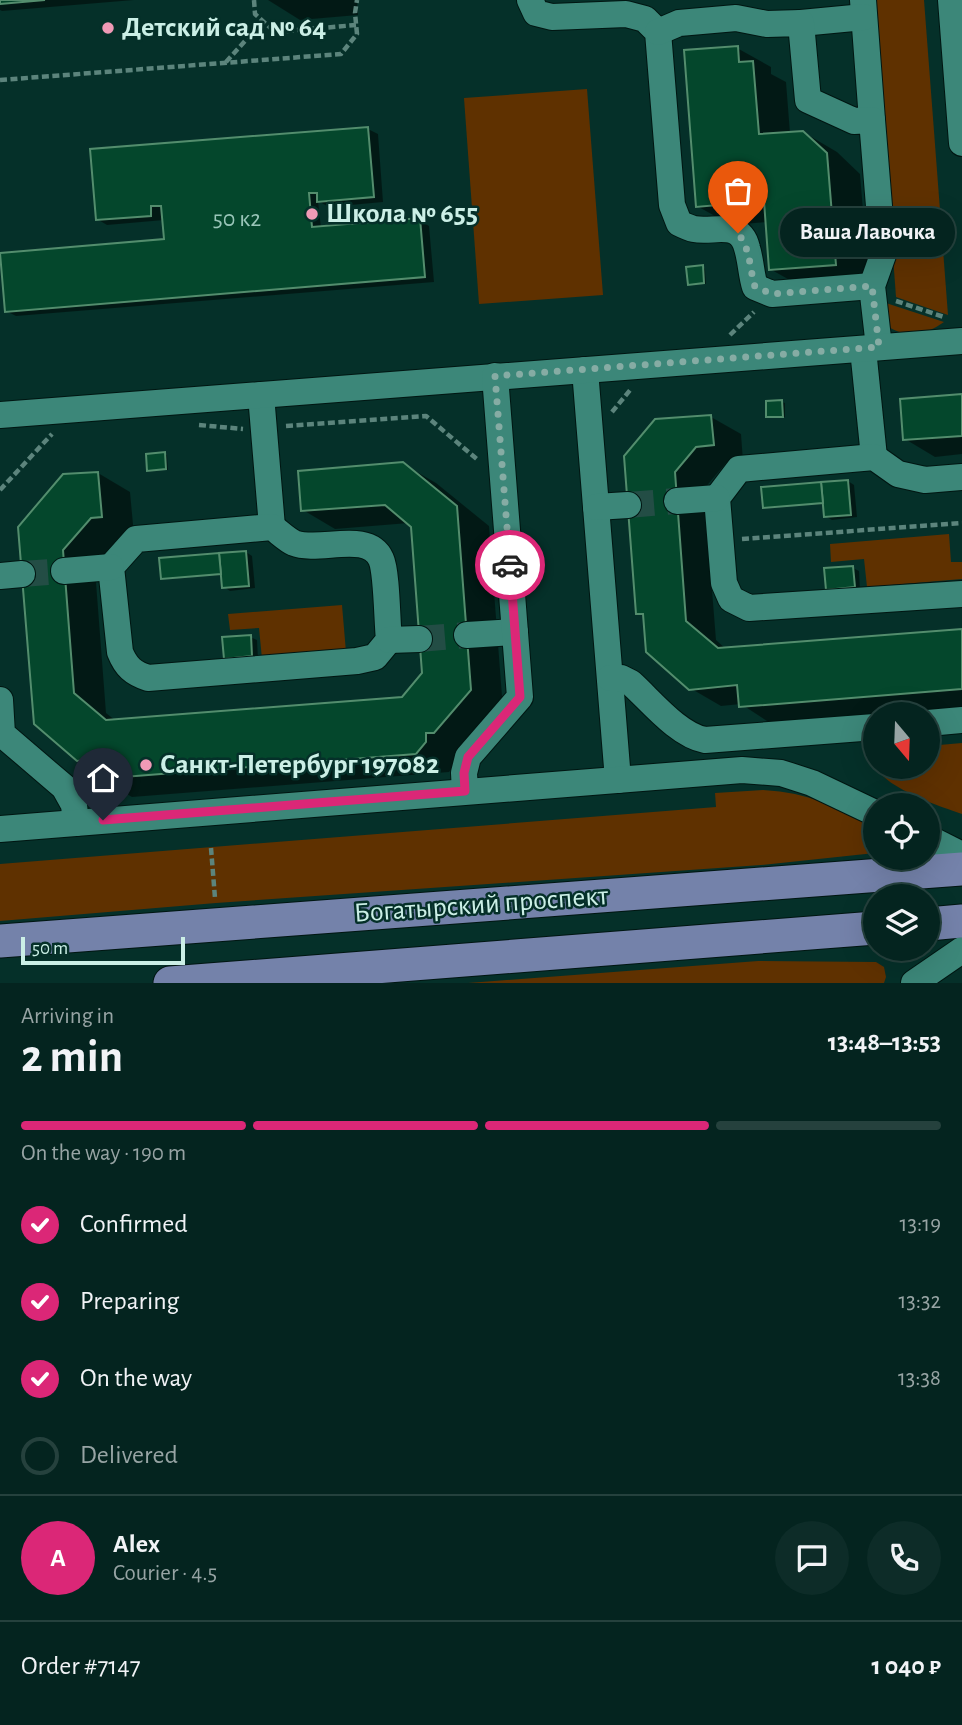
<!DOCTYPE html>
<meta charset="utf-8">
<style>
body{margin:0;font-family:"Alegreya Sans",sans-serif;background:#0d2c28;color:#f1f3f6;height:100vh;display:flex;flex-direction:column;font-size:26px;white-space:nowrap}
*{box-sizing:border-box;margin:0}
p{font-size:23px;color:#97a4a4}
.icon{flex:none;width:38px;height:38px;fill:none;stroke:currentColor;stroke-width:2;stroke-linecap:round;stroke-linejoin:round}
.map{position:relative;height:983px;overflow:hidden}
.details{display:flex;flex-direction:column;background:#04241f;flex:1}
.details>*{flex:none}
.needle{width:46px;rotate:161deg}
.controls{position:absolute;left:863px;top:702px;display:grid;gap:14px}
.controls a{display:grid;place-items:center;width:77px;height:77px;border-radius:50%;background:#04241f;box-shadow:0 7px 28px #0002,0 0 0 2px #25413d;font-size:35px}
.scale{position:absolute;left:21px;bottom:18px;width:164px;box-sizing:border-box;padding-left:7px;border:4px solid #cbefe6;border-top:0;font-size:19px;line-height:24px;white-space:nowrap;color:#cbefe6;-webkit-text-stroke:5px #053029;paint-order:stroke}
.pin{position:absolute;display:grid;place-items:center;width:60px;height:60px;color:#fff;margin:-72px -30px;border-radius:50% 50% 50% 0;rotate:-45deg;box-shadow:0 0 7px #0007}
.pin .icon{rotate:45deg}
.courier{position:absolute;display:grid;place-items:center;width:70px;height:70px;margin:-35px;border:5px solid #db2777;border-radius:50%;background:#fff;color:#222;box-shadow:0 2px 9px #0007}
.bubble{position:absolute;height:49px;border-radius:24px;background:#04241f;box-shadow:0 7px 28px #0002,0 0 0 2px #25413d;font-size:23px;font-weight:700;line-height:49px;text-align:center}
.head em{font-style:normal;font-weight:700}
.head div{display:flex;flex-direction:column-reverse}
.head{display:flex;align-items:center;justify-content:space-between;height:119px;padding:0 21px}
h1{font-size:46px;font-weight:700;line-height:52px}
.bar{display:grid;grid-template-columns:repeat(4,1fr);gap:10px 7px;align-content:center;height:84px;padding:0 21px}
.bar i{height:9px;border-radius:5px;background:#25413d}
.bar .active{background:#db2777}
.bar p{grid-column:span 4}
.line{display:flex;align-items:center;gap:18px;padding:0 21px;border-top:2px solid #25413d}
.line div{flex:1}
.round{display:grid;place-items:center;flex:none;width:74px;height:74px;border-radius:37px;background:#0d2c28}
ol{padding:0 21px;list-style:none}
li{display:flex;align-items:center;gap:21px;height:77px}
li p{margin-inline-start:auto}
li .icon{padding:7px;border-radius:50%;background:#db2777;color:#fff;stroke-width:4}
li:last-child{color:#97a4a4}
li i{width:38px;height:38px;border:4px solid #25413d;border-radius:50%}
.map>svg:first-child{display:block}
</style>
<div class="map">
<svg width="962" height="983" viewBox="0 0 962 983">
<rect width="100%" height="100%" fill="#053029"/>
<g fill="#5f3100">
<path d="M874,0H924L948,315L896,297Z"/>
<path d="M587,89L603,295L479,304L464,98Z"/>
<path d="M883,302L944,322C926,335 905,339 886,325Z"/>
<path d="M949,534L951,562H962V579L867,587L864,559L831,562L830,544Z"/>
<path d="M342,605L346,652L262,659L259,628L230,630L228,614Z"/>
<path d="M962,743V814C941,807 886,788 877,768L928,766V746Z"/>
<path d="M763,790C811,793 833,806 875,826V853L761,865L216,903L0,921V864L716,807L715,793Z"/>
<path d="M758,961L876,962L884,967L886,977L884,983H468Z"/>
</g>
<g fill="#0007">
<path d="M0,0H134L2,11L0,10Z"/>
<path d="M268,0H357L358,15L300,20Z"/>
<path d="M737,48L771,67V74L786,82L790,133L803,132L837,152L860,174L869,283L804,288L770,269L767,222L731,225L697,206Z"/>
<path d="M368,129L378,134L383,202L329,207L318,201L321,228L419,220L429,226L434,282L16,316L6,311L165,241L164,220L107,225L97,219Z"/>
<path d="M703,267L705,269L706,284H690Z"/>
<path d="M962,396V454L935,457L905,439Z"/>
<path d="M782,402L785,403V417L768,416Z"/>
<path d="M711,417L741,434L743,461L726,463L704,489L716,640L727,650L962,631V707L770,723L741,704L721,706L690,688L645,617L638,613L625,457Z"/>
<path d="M164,454L167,455L168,470H149Z"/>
<path d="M403,464L436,483L489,526L503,709L449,772L132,797L99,778L87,765L78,760L20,527L98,473L130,492L134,535L95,569L106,713L116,721L402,699L424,673L412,526L409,523L335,529L303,510Z"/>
<path d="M848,481L854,485L857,517L832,520L825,516L824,504L764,507Z"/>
<path d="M246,552L252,556L255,588L230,591L224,587L223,575L163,578Z"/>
<path d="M853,568L859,571L860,590L834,592L828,589Z"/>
<path d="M250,637L257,640L258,659L231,661Z"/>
</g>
<g fill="#04472c" stroke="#538d6d" stroke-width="2">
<path d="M0,0H45L0,4Z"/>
<path d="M738,46L739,62L753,61L759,134L803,131L827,153L836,265L769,270L764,201L696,207L684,50Z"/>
<path d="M368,127L374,197L317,202V193H309L312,227L420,218L425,277L5,312L0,253L164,239L161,206H151V216L96,220L90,149Z"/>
<path d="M703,265L704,283L688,285L686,267Z"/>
<path d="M962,394V436L903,440L900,399Z"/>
<path d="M782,400L783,417H766V401Z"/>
<path d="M711,415L714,445L696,447L675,472L686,621L718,648L962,629V689L739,707L737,685L689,690L646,652L643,614H636L624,456L655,419Z"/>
<path d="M165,452L166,469L147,471L146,454Z"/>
<path d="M403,462L457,506L471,690L434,733H426V742L416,754L98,779L86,769L85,760L77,761L34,724L18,527L63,474L98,472L102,517L91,518L63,550L74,693L106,720L402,697L422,673L411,527L385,505L301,511L298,471Z"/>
<path d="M848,480L851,515L824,517L821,482Z"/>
<path d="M821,482L823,503L763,508L761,487Z"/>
<path d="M246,551L249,586L222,588L219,553Z"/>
<path d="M219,553L221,574L161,579L159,558Z"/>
<path d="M853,566L855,587L826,590L824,568Z"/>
<path d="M251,635L252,656L224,659L222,637Z"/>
</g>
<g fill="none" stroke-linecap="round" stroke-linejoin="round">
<g stroke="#234d45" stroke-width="26" stroke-dasharray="26 13" stroke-linecap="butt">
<path d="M628,505L677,501"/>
<path d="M22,574L64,571"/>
<path d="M419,639L467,635"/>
</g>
<g stroke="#011612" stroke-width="28">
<g id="minor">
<path d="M530,0L536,13L552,17L626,14L645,19L658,32L672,205L679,223C683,225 689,228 694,229C714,233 740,219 747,248C751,261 751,274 755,287L772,294L872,286"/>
<path d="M863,0L872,120"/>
<path d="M951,0L962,143"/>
<path d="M801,23L864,17"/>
<path d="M658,32L679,23L736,18L767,24L801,23L808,100L854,121L872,120L883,255L872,286L879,347"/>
<path d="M863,349L874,457"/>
<path d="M585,370L618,780"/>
<path d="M261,395L272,527"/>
<path d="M0,415L962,341"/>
<path d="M962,477L925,480L898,474L874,457L739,469L717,498L724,583L731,599L749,608L962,594"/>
<path d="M677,501L717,498"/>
<path d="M596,507L628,505"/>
<path d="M272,527C279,532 287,540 294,543C319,553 368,530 381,559C387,572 387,623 389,640L375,657L357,661L148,678C133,673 126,667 120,652L111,567L136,539Z"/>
<path d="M64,571L111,567"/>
<path d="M0,576L22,574"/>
<path d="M467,635L515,632"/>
<path d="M389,640L419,639"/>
<path d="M610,678H621L631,683C651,701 678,735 705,740L875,727"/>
<path d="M0,700L2,734L64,787L74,805L76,823"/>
<path d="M928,723L962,720"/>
<path d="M465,791L464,773L468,757L520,697L495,376"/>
<path d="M0,829L742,770L781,773L812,783L875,813"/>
<path d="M928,838L962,855"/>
<path d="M914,983L962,950"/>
</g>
</g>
<g stroke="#011612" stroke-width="35">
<g id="major">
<path d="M928,924L962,921"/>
<path d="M0,941L962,869"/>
<path d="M170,983L875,928"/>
</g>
</g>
<g stroke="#5c847c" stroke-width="4.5" stroke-dasharray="7 3.5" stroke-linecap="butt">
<path d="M254,0L255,14L275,32L356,25"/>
<path d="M226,62L263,21"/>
<path d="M0,80L341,54L357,34L355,13L357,0"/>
<path d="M896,301L944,317"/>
<path d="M730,335L754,312"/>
<path d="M612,412L631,389"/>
<path d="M199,425L243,429"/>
<path d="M286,426L426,416L478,460"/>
<path d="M0,490L52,434"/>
<path d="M742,539L962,523"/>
<path d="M211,848L215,898"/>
</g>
<use href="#minor" stroke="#3c8779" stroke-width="26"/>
<use href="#major" stroke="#7482aa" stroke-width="33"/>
</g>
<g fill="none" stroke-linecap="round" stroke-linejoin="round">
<path stroke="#86aca4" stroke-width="7" stroke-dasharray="0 12.6" d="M510,565L495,376L879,347L872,286L772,294L755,287C749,266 751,251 738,233"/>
<path stroke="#db2777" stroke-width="9" d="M103,820L465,791L464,773L468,757L520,697L510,565"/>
</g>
<g fill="#f09ab6" stroke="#053029" stroke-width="2.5">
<circle cx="108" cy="28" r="7"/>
<circle cx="312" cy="214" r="7"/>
<circle cx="146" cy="765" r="7"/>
</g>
<g text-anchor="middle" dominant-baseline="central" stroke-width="5" stroke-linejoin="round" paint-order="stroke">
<g font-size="24" fill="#99c5b8">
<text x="237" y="219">50 к2</text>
</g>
<g font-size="28" font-weight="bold" fill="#cbefe6" stroke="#053029" text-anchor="start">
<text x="122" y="28">Детский сад № 64</text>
<text x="326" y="214">Школа № 655</text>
<text x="160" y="765">Санкт-Петербург 197082</text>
</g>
<g font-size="28" fill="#cbefe6" stroke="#053029">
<text transform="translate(481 905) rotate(-4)">Богатырский проспект</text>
</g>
</g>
</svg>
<div class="controls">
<a><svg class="needle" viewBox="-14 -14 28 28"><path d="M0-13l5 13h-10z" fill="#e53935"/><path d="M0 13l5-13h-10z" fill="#97a4a4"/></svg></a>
<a><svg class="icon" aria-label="locate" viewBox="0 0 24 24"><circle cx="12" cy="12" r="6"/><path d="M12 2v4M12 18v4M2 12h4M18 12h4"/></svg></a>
<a><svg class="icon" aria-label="layers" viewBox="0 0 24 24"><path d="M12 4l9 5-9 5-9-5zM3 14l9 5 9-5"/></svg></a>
</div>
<div class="scale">50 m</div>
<div class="pin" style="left:738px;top:233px;background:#ea580c"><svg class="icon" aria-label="bag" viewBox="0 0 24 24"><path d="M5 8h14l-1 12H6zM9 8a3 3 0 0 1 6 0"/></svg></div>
<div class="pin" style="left:103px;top:820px;background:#1f2937"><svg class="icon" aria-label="home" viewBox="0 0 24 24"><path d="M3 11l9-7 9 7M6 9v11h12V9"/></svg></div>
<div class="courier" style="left:510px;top:565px"><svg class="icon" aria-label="car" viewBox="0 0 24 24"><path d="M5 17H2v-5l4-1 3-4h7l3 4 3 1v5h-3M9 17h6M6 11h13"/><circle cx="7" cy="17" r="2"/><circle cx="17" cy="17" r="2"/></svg></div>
<div class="bubble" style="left:780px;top:208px;width:175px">Ваша Лавочка</div>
</div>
<section class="details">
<div class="head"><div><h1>2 min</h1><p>Arriving in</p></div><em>13:48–13:53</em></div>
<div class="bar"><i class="active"></i><i class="active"></i><i class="active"></i><i></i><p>On the way · 190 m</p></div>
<ol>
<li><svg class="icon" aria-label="check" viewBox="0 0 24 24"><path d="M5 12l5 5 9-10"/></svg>Confirmed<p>13:19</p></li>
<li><svg class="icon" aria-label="check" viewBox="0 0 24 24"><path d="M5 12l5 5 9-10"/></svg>Preparing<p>13:32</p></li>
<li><svg class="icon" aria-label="check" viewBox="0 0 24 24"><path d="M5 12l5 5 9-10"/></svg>On the way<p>13:38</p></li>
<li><i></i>Delivered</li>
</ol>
<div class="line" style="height:126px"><b class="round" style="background:#db2777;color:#fff">A</b><div><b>Alex</b><p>Courier · 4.5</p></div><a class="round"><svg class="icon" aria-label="chat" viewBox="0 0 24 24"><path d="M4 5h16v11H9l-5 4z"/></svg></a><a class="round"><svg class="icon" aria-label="phone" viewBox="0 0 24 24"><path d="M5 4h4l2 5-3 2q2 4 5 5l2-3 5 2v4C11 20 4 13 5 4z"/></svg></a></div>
<div class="line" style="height:91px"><div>Order #7147</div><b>1 040 ₽</b></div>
</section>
